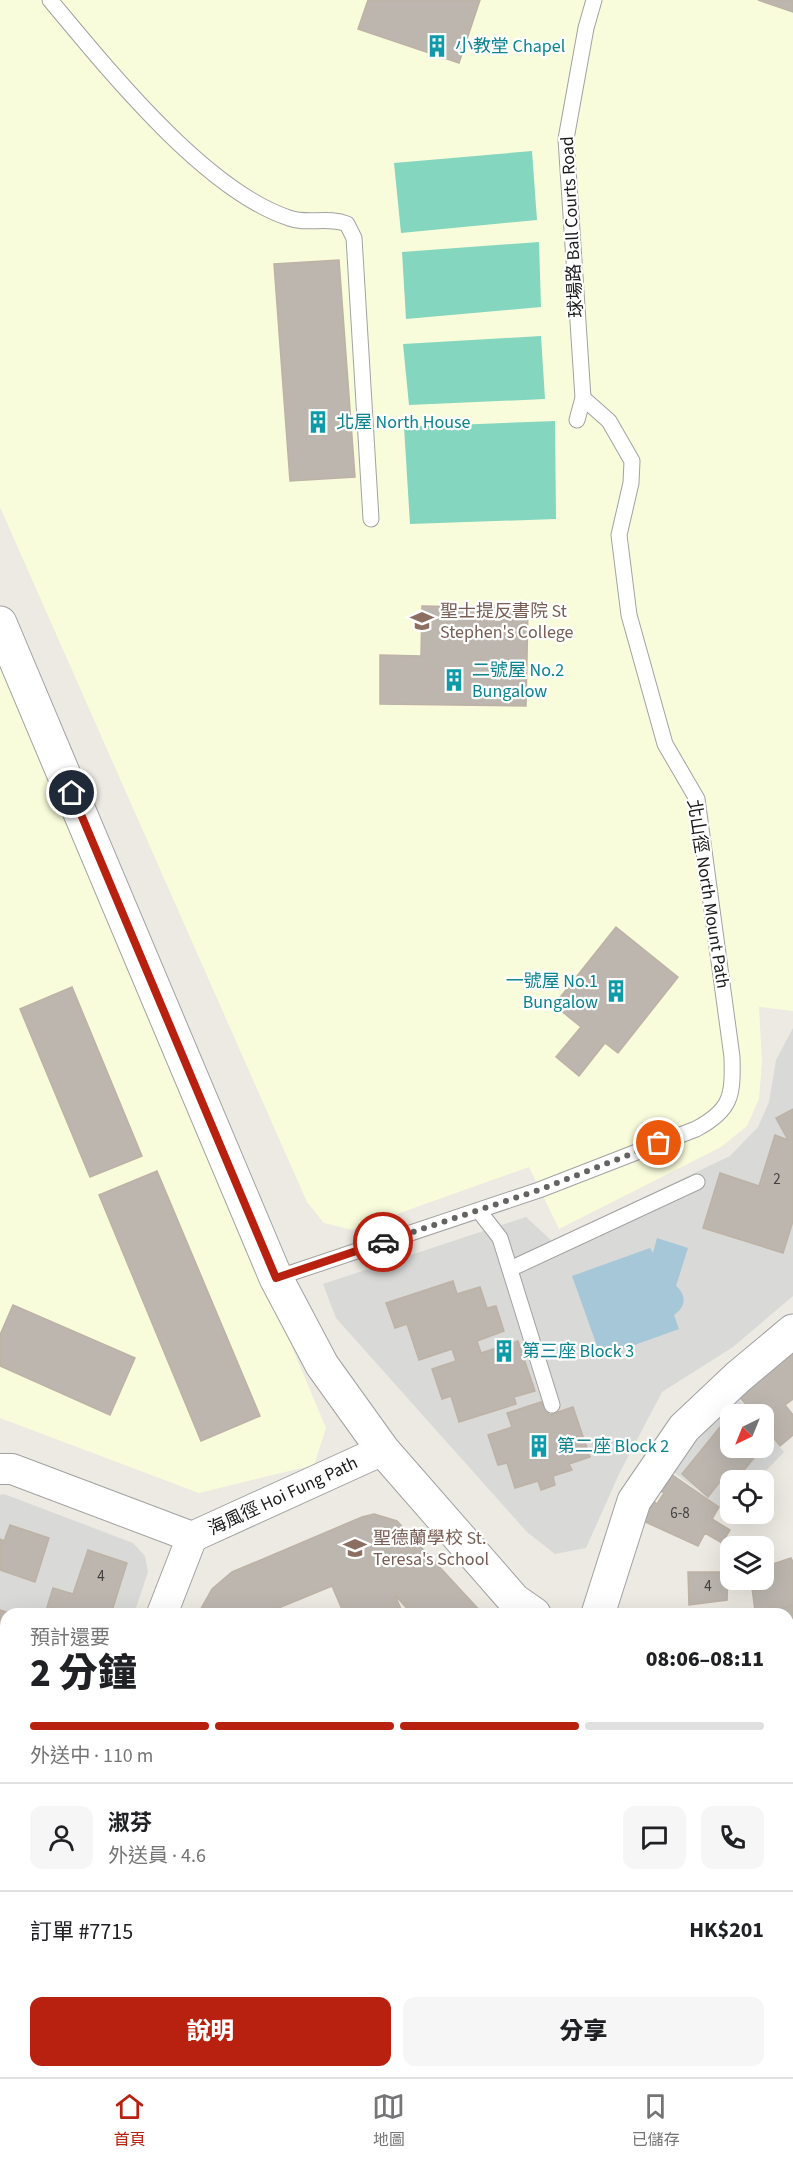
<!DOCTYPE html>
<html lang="zh-TW">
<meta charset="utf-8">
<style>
body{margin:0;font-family:"Source Sans 3","Noto Sans TC",sans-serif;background:#f6f6f6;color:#202124;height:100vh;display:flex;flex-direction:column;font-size:22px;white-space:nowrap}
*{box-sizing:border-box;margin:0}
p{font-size:20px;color:#757577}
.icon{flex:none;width:33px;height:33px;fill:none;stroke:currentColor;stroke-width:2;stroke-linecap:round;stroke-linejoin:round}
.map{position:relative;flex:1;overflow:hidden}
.drawer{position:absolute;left:0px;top:1608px;width:794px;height:470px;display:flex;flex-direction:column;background:#fff;border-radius:18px 18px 0 0;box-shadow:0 6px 24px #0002}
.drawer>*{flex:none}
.needle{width:39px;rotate:223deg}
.tools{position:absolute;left:720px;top:1404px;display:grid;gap:12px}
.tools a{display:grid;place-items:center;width:54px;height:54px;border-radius:12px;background:#fff;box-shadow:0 6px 24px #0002;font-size:30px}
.pin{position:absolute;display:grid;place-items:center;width:51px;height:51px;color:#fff;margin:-26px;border:3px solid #fff;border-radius:50%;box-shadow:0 2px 6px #0007}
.courier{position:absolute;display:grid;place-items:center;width:60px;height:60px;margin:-30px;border:4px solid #b8200f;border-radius:50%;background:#fff;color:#222;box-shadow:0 2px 8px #0007}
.headline em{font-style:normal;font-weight:800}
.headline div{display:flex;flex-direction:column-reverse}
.headline{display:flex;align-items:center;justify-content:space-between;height:102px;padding:0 30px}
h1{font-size:39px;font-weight:800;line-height:45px}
.bar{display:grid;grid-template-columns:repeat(4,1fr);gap:9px 6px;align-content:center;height:72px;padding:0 30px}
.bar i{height:8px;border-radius:4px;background:#e0e0e0}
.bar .active{background:#b8200f}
.bar p{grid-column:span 4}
.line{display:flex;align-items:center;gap:15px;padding:0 30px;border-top:2px solid #e0e0e0}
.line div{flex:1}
.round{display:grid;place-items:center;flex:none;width:63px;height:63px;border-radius:12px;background:#f6f6f6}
.cta{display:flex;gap:12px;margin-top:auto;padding:12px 30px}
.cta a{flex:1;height:69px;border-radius:12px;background:#b8200f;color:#fff;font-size:24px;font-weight:800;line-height:69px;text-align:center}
.cta a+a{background:#f6f6f6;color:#202124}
.menu{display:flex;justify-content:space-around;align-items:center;height:84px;border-top:2px solid #e0e0e0;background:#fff;font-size:16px;color:#757577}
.menu a{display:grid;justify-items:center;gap:3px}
.menu .active{color:#b8200f}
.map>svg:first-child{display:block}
</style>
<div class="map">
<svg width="793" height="2077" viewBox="0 0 793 2077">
<rect width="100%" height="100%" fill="#eceae2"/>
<g fill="#d9d9d8">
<path d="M793,1028V1296L733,1347L662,1392L619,1474L586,1548L555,1554L527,1532L336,1318L323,1284L526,1217L552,1241L730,1156L758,1127L769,1102L776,1060Z"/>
<path d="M734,1394L752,1414H730V1448H764V1428L784,1452L757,1480H730L731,1515L673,1472L689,1446Z"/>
<path d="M4,1494L133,1543L145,1556L148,1572L134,1614H6V1665L0,1663V1495Z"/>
<path d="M0,1787H6V2072H9H0Z"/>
</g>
<g fill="#f9fcdb">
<path d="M0,0H793V1011L759,1007L762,1062L759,1099L747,1126L721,1147L559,1229L529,1167L352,1230L324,1223L307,1202L0,507Z"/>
<path d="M0,654L326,1428L314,1465L199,1493L0,1418Z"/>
</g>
<g fill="#85d6bf">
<path d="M532,151L537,220L401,233L394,163Z"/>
<path d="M539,242L541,307L406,319L402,252Z"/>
<path d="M541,336L545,399L409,405L403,344Z"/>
<path d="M555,421L556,519L410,524L404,427Z"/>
</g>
<path fill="#a5c7d7" d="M657,1238L688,1248L676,1286C687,1295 686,1307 674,1315L679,1329L601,1357L572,1276L650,1248L653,1253Z"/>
<g fill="#bcb6af" stroke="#bdb2a5" stroke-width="1.5">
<path d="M368,0H480L459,63L358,29Z"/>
<path d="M758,0H793V12Z"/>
<path d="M339,260L355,477L290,481L274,264Z"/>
<path d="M422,606L528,608L526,706L380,704V655L421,656Z"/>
<path d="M616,927L678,977L618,1053L605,1043L579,1076L556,1057L581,1027L554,1005Z"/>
<path d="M72,987L142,1156L90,1177L20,1009Z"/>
<path d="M793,1109V1221L783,1253L703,1228L720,1173L759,1186L775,1135L788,1140L776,1118Z"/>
<path d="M157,1171L260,1416L201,1441L99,1195Z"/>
<path d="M453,1281L457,1294L480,1287L487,1308L496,1306L504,1331L477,1341L481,1353L518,1341L535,1391L514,1397L516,1404L459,1422L451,1396L442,1399L432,1369L456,1361L452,1349L419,1360L407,1324L395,1328L386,1303Z"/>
<path d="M13,1305L135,1358L110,1415L0,1366V1335Z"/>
<path d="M793,1350V1399L785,1405L793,1415V1435L780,1446L764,1426V1414H754L737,1394Z"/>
<path d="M544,1401L549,1415L573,1407L590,1457L569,1464L572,1470L553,1476L555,1485L541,1490L538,1481L515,1488L507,1463L498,1465L488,1435L512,1427L507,1413Z"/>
<path d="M737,1406L746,1414H730V1448H748L745,1452L754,1458L736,1480L727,1473L708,1497L682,1474Z"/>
<path d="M668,1472L719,1507L712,1519L730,1530L722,1543L705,1533L698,1546L641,1520L652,1500L657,1504L664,1493L658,1489Z"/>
<path d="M374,1514L397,1521L483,1614H412L395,1595L403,1614H344L332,1586L264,1614H198L212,1589L232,1572L362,1517Z"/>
<path d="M10,1525L49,1538L35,1582L0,1570V1539L4,1541Z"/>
<path d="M88,1550L127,1563L111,1614H45L53,1588L73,1594Z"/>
<path d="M791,1558L793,1562V1606L755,1611L751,1580H764V1567Z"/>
<path d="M688,1572H728L727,1600L689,1605Z"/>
<path d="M793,1606V1625L788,1626V1614H755V1611Z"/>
<path d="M0,1610L12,1614H6V1659L0,1657Z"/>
<path d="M793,1625V1645L788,1646V1626Z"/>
<path d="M793,1645V1667L788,1668V1646Z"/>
<path d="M4,1669H6V1710L0,1708V1680Z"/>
<path d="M0,1708L6,1710V1736L0,1734Z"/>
<path d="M793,1721V1794L788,1795V1722Z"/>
<path d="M0,1812L6,1814V1886L1,1898Z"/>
<path d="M793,1876V1926H788V1877Z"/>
</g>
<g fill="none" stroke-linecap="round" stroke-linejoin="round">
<g stroke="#a2a2a2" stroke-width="17">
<g id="service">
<path d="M50,0C107,68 204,190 289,218C307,225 328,216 347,224L354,238L371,519"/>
<path d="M577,420L583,398L566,139L586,28L594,0"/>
<path d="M479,1211L500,1238L552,1405"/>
<path d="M510,1269L697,1182"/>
<path d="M276,1278L539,1190L696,1129C732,1110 733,1095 732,1057L697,799L665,744L629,615L619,535L631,483L632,461L609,421L583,398"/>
</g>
</g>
<g stroke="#a2a2a2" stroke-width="32">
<g id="minor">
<path d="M0,1469H12L192,1537"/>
<path d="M162,1614L192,1537L383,1450"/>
<path d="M788,1687L793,1686"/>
</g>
</g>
<g stroke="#a2a2a2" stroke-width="35">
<g id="tertiary">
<path d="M0,623L276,1278L322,1365L383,1450L514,1600L534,1614"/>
<path d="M598,1614L634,1501L684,1428L738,1377L793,1331"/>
</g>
</g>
<g stroke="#55680d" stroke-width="35">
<path id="secondary" d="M566,2077L569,2072"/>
</g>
<use href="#service" stroke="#fff" stroke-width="15"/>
<use href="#minor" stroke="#fff" stroke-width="30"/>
<use href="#tertiary" stroke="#fff" stroke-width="33"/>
<use href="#secondary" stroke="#ebf4b8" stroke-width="33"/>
</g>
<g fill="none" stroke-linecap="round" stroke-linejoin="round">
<path stroke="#646361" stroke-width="6" stroke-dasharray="0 10.8" d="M383,1242L539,1190L659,1143"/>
<path stroke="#b8200f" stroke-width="8" d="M72,793L276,1278L383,1242"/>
</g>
<defs>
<g id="building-bare" transform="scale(1.8)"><path d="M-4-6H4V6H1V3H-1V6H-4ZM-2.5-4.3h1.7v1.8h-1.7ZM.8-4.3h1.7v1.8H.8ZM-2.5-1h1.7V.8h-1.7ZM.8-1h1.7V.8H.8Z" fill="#0f9aa8" stroke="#fff" stroke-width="2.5" paint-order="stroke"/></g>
<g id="school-bare" transform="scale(1.8)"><path d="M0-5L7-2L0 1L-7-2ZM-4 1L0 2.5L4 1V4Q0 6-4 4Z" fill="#8d6e63" stroke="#fff" stroke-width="2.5" paint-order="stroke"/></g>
</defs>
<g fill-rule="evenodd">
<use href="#building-bare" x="437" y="46"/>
<use href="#building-bare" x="318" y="422"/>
<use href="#school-bare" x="422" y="621"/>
<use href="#building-bare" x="454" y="680"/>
<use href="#building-bare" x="616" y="991"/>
<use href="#building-bare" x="504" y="1351"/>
<use href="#building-bare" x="539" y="1446"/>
<use href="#school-bare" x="355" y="1548"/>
</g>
<g text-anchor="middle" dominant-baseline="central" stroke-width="4.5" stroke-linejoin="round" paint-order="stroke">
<g font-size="15" fill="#434240">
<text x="777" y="1179">2</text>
<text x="680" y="1513">6-8</text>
<text x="101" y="1576">4</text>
<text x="708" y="1586">4</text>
</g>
<g font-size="18" fill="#0d838f" stroke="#fff" text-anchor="start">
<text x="455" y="46">小教堂 Chapel</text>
<text x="336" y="422">北屋 North House</text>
<text x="472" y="670">二號屋 No.2<tspan x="472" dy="21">Bungalow</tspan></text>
<text x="598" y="981" text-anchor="end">一號屋 No.1<tspan x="598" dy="21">Bungalow</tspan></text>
<text x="522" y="1351">第三座 Block 3</text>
<text x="557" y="1446">第二座 Block 2</text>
</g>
<g font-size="18" fill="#1b1b1b" stroke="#fff">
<text transform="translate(572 227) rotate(-93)">球場路 Ball Courts Road</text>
<text transform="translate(708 894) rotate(81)">北山徑 North Mount Path</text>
<text transform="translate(283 1496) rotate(-25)">海風徑 Hoi Fung Path</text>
</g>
<g font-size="18" fill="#785e54" stroke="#fff" text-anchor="start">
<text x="440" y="611">聖士提反書院 St<tspan x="440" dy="21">Stephen's College</tspan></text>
<text x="373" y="1538">聖德蘭學校 St.<tspan x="373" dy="21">Teresa's School</tspan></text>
</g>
</g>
</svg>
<div class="tools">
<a><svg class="needle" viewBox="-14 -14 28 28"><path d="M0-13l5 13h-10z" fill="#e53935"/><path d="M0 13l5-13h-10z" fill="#757577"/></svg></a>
<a><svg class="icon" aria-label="locate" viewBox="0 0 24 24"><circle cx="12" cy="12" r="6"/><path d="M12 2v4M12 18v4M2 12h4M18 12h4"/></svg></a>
<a><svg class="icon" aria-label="layers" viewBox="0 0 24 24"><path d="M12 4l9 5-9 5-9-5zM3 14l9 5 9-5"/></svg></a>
</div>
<div class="pin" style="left:659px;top:1143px;background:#ea580c"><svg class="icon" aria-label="bag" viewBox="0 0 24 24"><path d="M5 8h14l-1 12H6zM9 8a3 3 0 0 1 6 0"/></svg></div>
<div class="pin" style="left:72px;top:793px;background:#1f2937"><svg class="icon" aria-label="home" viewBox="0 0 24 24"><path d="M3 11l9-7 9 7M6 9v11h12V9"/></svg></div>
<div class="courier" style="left:383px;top:1242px"><svg class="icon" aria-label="car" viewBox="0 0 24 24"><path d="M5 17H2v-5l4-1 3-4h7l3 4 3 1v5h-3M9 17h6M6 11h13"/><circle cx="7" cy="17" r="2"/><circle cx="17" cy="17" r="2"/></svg></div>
<section class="drawer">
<div class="headline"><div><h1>2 分鐘</h1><p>預計還要</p></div><em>08:06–08:11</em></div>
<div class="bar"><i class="active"></i><i class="active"></i><i class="active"></i><i></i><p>外送中 · 110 m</p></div>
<div class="line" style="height:108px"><a class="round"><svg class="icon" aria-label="person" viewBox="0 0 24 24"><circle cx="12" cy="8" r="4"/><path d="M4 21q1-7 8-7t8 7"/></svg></a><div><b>淑芬</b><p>外送員 · 4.6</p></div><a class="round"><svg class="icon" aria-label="chat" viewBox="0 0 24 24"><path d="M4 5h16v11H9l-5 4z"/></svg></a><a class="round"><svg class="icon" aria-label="phone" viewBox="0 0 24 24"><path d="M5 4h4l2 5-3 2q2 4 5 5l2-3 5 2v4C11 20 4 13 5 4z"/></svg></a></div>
<div class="line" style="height:78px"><div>訂單 #7715</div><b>HK$201</b></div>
<div class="cta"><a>說明</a><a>分享</a></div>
</section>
</div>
<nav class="menu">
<a class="active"><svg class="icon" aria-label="home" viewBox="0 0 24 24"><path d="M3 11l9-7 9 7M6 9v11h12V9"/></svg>首頁</a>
<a><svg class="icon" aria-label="map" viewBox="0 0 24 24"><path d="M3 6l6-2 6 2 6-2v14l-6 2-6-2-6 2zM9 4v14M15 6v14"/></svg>地圖</a>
<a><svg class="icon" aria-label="saved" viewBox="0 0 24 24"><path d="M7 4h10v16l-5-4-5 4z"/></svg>已儲存</a>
</nav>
